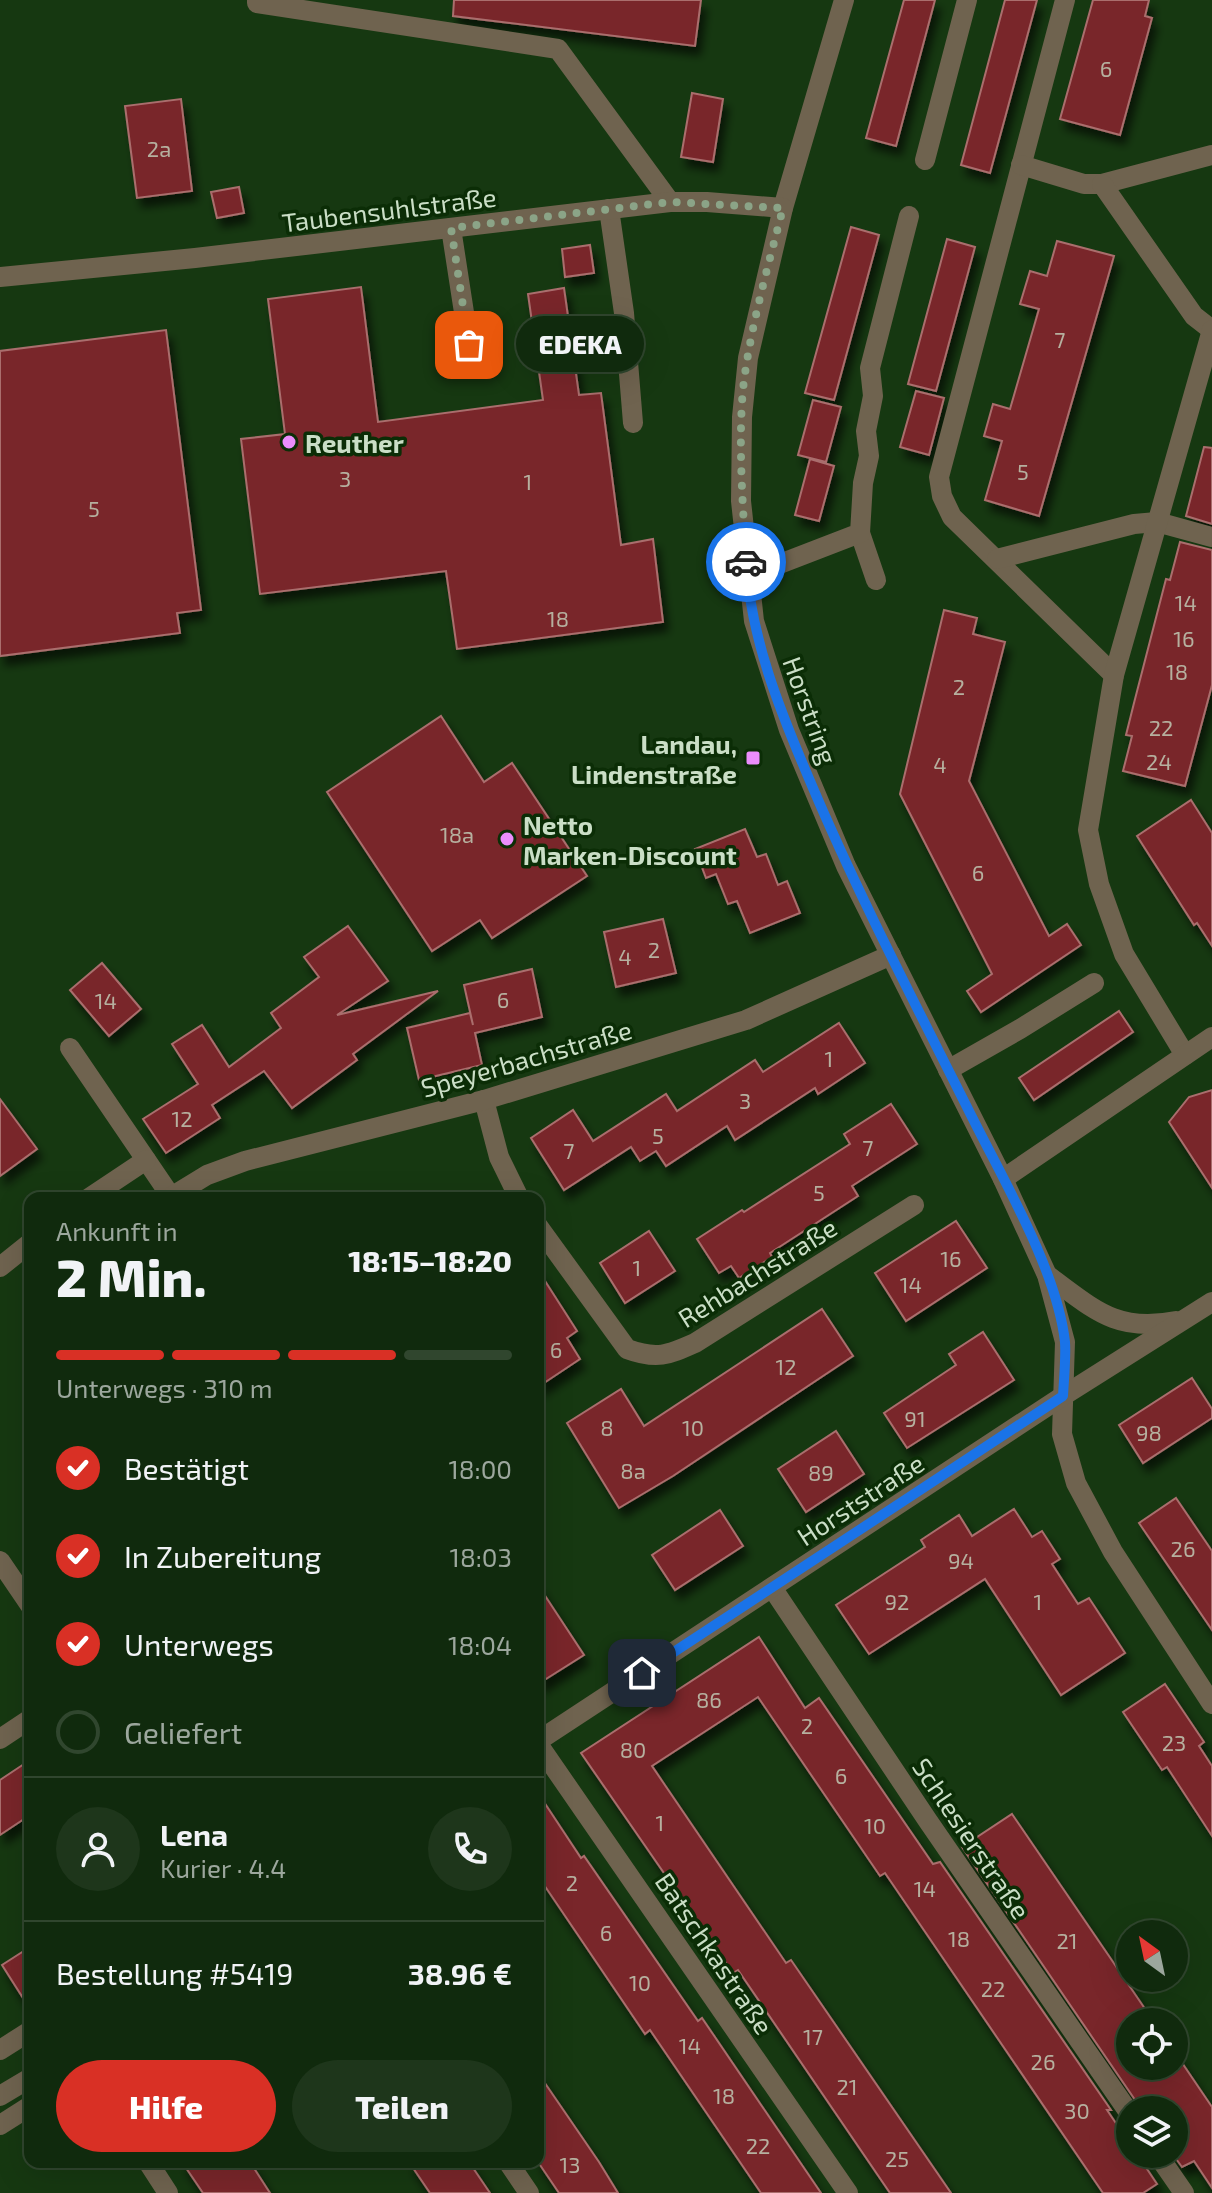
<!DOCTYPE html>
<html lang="de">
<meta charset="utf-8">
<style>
body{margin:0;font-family:"Exo 2",sans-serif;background:#1e361b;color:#f1f3f6;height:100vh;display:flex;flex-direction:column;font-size:30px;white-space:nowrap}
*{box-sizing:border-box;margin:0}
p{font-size:26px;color:#9ca79d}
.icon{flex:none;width:44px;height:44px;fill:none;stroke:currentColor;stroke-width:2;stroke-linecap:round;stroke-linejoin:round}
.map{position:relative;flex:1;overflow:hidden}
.details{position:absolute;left:24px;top:1192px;width:520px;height:976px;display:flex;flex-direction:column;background:#102a0d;border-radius:16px;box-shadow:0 8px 32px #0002,0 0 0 2px #30462e}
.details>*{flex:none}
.needle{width:52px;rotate:327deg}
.tools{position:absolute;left:1116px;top:1920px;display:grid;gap:16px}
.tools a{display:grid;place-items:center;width:72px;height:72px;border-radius:50%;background:#102a0d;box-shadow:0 8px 32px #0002,0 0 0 2px #30462e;font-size:40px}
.pin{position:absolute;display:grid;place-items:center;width:68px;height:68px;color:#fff;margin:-34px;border-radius:16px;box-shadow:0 4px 12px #0006}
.courier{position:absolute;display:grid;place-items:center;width:80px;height:80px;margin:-40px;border:6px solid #1a73e8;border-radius:50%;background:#fff;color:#222;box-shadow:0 2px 10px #0007}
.bubble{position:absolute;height:56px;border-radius:28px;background:#102a0d;box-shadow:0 8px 32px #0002,0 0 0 2px #30462e;font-size:26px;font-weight:800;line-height:56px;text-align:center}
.head em{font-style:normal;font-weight:800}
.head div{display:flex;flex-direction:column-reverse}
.head{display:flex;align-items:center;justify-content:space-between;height:136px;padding:0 32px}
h1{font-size:52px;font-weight:800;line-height:60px}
.bar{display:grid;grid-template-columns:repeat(4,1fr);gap:12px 8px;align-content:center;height:96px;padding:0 32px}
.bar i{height:10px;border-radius:6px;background:#30462e}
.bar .selected{background:#d93025}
.bar p{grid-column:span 4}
.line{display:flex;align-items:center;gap:20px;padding:0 32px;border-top:2px solid #30462e}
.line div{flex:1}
.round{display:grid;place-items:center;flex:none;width:84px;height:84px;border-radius:42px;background:#1e361b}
ol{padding:0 32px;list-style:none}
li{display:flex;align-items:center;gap:24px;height:88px}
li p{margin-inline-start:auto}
li .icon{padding:8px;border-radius:50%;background:#d93025;color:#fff;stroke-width:4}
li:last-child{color:#9ca79d}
li i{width:44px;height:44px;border:4px solid #30462e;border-radius:50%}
.button{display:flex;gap:16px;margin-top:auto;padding:16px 32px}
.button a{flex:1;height:92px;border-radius:48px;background:#d93025;color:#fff;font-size:32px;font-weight:800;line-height:92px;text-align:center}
.button a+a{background:#1e361b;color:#f1f3f6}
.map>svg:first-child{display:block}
</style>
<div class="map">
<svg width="1212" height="2193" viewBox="0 0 1212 2193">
<defs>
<filter id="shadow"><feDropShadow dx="5" dy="9" stdDeviation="4" flood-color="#0009"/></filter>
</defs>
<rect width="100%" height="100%" fill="#163811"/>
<g fill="#79252a" stroke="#aa6e6d" stroke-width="2" filter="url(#shadow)">
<path d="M454,0H701L695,46L453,16Z"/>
<path d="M904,0H935L896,146L866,138Z"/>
<path d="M1005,0H1037L990,173L961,165Z"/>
<path d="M1093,0H1149L1145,16L1152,18L1120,135L1060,119Z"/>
<path d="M692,93L723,99L713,162L681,157Z"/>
<path d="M181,99L192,191L137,198L125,106Z"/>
<path d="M239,187L244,213L217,218L211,192Z"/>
<path d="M851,227L879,235L834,400L805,393Z"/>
<path d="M947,239L975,247L936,391L908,384Z"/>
<path d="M1057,241L1114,256L1039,516L985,500L1002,441L984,436L993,404L1010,409L1039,309L1020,304L1030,271L1047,276Z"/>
<path d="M590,245L594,273L565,277L562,249Z"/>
<path d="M361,287L378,422L543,400L528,294L564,288L579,395L601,393L621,545L653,539L663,622L457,649L446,571L260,594L241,439L285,434L268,299Z"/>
<path d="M166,330L201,610L177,613L180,633L0,656V351Z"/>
<path d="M916,391L944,398L929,455L900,447Z"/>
<path d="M813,400L841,407L826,462L798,455Z"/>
<path d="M1204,447L1212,448V524L1186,516Z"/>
<path d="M810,459L834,466L819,521L795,515Z"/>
<path d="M1180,542L1212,550V685L1185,786L1123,771L1132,736L1126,735L1134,703L1166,579L1170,580Z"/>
<path d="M944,610L977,618L973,634L1005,642L969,781L1049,936L1067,924L1081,945L981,1012L967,991L992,974L900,794Z"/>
<path d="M441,716L484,782L512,763L587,876L492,938L480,920L432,951L327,792Z"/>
<path d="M1191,800L1212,833V946L1197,923L1194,925L1137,836Z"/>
<path d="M745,829L757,857L766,854L778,885L787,881L800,913L750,933L737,901L728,904L716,874L706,878L695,849Z"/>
<path d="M663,919L676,973L616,987L604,932Z"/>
<path d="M348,926L388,981L337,1015L438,991L353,1054L357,1060L292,1108L264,1071L212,1105L220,1118L166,1153L143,1119L198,1084L172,1044L202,1025L229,1067L281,1028L271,1013L319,977L304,957Z"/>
<path d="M102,963L141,1009L109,1036L70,990Z"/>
<path d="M532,969L542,1017L475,1033L482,1065L419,1080L407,1028L470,1013L473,1025L464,985Z"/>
<path d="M1119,1011L1133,1032L1034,1100L1019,1078Z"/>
<path d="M839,1023L865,1063L818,1094L815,1088L735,1140L727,1126L666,1166L656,1151L640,1161L631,1147L564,1190L531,1138L573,1110L593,1141L666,1094L677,1111L755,1060L763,1072Z"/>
<path d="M1212,1090V1188L1169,1122L1189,1097Z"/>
<path d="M0,1099L37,1149L0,1176Z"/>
<path d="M891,1104L917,1144L852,1186L858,1196L770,1253L772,1257L739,1278L731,1266L719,1273L697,1239L742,1210L744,1212L850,1144L844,1134Z"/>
<path d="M956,1221L987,1268L906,1321L875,1273Z"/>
<path d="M649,1231L675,1271L625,1303L600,1263Z"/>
<path d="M538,1270L577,1331L567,1338L580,1359L538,1387Z"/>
<path d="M822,1309L853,1356L673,1476L619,1508L567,1423L621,1389L644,1426Z"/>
<path d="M983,1332L1014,1380L907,1448L884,1413L956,1365L949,1354Z"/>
<path d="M1192,1378L1212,1409V1418L1143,1463L1119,1425Z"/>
<path d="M836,1431L864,1474L806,1512L778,1469Z"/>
<path d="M1176,1498L1212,1551V1630L1139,1523Z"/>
<path d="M1014,1509L1032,1537L1042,1531L1060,1559L1052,1564L1078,1604L1089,1598L1125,1653L1061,1695L985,1579L869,1654L836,1605L925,1547L921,1540L959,1515L972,1536Z"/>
<path d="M720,1510L743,1546L675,1590L652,1555Z"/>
<path d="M538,1585L584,1655L538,1684Z"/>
<path d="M759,1637L805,1708L819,1698L933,1864L940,1862L1111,2110H1107L1130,2144V2154H1137L1157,2184L1143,2193H1103L885,1873L880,1876L758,1697L652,1766L786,1963L791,1960L951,2193H890L738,1970L733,1973L581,1753Z"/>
<path d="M1165,1684L1204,1742L1199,1746L1212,1766V1836L1167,1767L1162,1770L1123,1712Z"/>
<path d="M30,1760V1815L0,1835V1780Z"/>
<path d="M538,1793L581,1858L584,1856L698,2021L702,2018L821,2193H761L650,2030L645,2034L538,1876Z"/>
<path d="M1012,1814L1154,2022H1130V2066H1174V2051L1212,2107V2188L1194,2161L1182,2167L1174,2156V2110H1142L962,1847Z"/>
<path d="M30,1947V2009L2,1965Z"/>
<path d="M538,2073L599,2162L618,2193H559L538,2162Z"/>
<path d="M182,2162H250L270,2193H203Z"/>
<path d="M409,2162H469L490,2193H430Z"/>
</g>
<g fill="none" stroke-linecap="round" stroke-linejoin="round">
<g stroke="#6f634f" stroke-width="20">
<path d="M257,0V3L558,49L670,202"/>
<path d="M844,0L783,208L748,358L742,417L741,501L754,621L789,730L846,866L1003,1179L1047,1275L1065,1342L1062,1434L1076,1483L1113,1552L1212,1704"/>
<path d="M1065,0L939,477L942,496L952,517L1114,675"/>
<path d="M925,160L967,0"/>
<path d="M1021,165L1084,184H1102L1212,155"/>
<path d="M1102,184L1194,316L1212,330"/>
<path d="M609,209L624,313L633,423"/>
<path d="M451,228L469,345"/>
<path d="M0,277L195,258L670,202H707L783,208"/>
<path d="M860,533L876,580"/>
<path d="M997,559L1134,524L1157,522L1212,537"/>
<path d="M747,570L777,565L860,533L863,483L869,456L866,431L873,396L870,368L909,216"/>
<path d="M70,1048L172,1198"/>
<path d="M1185,1055L1124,954L1099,884L1088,830L1114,675L1212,330"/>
<path d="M948,1070L1020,1029L1094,983"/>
<path d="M484,1100L499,1157L519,1198"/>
<path d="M1003,1179L1212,1037"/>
<path d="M171,1197L207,1175L245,1161L484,1100L746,1020L891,955"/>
<path d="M89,1198L146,1160"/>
<path d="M538,1226L627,1349C657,1360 668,1355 695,1343L914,1205"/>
<path d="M0,1267L30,1243"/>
<path d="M1047,1275C1093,1308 1115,1333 1176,1321"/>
<path d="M0,1561L30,1605"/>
<path d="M773,1589L928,1821L1130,2114"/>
<path d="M0,1739L30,1719"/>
<path d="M538,1741L1063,1396L1212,1302"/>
<path d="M538,1744L848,2193"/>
<path d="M0,2050L30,2031"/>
<path d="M0,2096L30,2078"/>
<path d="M0,2125L30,2106"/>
<path d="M1157,2154L1184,2193"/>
<path d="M148,2162L168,2193"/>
<path d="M508,2162L529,2193"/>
</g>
</g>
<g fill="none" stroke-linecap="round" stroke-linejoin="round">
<path stroke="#8ba487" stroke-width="8" stroke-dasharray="0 14.4" d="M469,345L451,228L670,202L783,208C768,267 750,328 743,389C738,446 743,504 746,562"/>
<path stroke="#1a73e8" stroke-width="10" d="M642,1673L1063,1396C1064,1378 1066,1360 1065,1342C1057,1271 1005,1183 973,1119C917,1007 859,897 810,781C780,711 751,639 746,562"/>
</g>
<g fill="#eb8dfc" stroke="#0b2d06" stroke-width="3">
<circle cx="289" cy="442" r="8"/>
<rect x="745" y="750" width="16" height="16" rx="4"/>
<circle cx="507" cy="839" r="8"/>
</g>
<g text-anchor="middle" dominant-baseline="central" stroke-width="7" stroke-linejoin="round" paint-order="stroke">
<g font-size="22" fill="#b6b09f">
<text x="1106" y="68">6</text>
<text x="159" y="148">2a</text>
<text x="1060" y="339">7</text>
<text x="1023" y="471">5</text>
<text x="345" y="478">3</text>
<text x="528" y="481">1</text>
<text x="94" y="508">5</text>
<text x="1186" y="602">14</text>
<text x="558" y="618">18</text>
<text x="1184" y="638">16</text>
<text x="1177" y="671">18</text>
<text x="959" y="686">2</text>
<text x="1161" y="727">22</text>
<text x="1159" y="761">24</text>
<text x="940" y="764">4</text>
<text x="457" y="834">18a</text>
<text x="978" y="872">6</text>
<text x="654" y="949">2</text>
<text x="625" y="956">4</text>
<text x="503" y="999">6</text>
<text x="106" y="1000">14</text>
<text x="829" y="1058">1</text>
<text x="745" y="1100">3</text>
<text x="182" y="1118">12</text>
<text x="658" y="1135">5</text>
<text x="868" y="1147">7</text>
<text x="569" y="1150">7</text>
<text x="819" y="1192">5</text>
<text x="951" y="1258">16</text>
<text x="637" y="1267">1</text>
<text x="911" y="1284">14</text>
<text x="556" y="1349">6</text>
<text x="786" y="1366">12</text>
<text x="915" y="1418">91</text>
<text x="607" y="1427">8</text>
<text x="693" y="1427">10</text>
<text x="1149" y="1432">98</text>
<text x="633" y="1470">8a</text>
<text x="821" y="1472">89</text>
<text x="1183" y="1548">26</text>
<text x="961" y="1560">94</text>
<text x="897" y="1601">92</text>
<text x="1038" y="1601">1</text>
<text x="709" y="1699">86</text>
<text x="807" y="1725">2</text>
<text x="1174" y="1742">23</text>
<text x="633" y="1749">80</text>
<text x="841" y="1775">6</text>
<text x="660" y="1822">1</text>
<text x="875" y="1825">10</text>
<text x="572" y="1882">2</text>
<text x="925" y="1888">14</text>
<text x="606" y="1932">6</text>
<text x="959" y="1938">18</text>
<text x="1067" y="1940">21</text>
<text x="640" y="1982">10</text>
<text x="993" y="1988">22</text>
<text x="813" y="2036">17</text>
<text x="690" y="2045">14</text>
<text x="1043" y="2061">26</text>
<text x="847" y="2086">21</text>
<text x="724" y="2095">18</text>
<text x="1077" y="2110">30</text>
<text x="758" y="2145">22</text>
<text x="897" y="2158">25</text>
<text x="570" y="2164">13</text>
</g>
<g font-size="26" fill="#cadec6" stroke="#0b2d06">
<text transform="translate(389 209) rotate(-7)">Taubensuhlstraße</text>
<text transform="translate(811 710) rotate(70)">Horstring</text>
<text transform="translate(526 1058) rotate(-16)">Speyerbachstraße</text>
<text transform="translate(757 1272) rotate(-32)">Rehbachstraße</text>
<text transform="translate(860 1499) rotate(-33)">Horststraße</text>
<text transform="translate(972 1838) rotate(56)">Schlesierstraße</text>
<text transform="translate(715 1953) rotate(56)">Batschkastraße</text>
</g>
<g font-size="26" font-weight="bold" fill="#cadec6" stroke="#0b2d06" text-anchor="start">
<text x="305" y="442">Reuther</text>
<text x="737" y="743" text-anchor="end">Landau,<tspan x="737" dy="30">Lindenstraße</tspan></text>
<text x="523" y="824">Netto<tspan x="523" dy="30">Marken-Discount</tspan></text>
</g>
</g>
</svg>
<div class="tools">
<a><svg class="needle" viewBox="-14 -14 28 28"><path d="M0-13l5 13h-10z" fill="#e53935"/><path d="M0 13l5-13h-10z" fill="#9ca79d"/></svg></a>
<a><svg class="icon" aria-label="locate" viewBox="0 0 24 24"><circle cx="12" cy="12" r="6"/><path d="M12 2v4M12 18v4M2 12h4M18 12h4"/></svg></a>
<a><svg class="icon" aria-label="layers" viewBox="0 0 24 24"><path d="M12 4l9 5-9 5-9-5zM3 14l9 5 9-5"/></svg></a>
</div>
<div class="pin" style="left:469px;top:345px;background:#ea580c"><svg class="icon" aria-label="bag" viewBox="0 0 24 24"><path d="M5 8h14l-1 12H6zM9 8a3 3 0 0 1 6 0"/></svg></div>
<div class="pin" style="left:642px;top:1673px;background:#1f2937"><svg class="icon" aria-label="home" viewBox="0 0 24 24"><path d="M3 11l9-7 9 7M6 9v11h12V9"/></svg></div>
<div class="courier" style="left:746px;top:562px"><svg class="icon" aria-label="car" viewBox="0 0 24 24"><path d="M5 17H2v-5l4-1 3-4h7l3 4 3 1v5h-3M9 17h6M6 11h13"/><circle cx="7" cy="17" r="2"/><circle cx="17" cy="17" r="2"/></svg></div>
<div class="bubble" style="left:516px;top:316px;width:128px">EDEKA</div>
<section class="details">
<div class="head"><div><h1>2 Min.</h1><p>Ankunft in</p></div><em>18:15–18:20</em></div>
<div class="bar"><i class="selected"></i><i class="selected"></i><i class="selected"></i><i></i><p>Unterwegs · 310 m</p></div>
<ol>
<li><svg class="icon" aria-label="check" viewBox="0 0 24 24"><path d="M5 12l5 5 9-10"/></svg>Bestätigt<p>18:00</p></li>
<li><svg class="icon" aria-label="check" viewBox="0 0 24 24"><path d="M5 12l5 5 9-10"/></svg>In Zubereitung<p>18:03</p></li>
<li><svg class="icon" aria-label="check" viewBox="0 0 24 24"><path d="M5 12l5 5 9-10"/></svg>Unterwegs<p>18:04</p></li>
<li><i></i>Geliefert</li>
</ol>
<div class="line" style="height:144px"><a class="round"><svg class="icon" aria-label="person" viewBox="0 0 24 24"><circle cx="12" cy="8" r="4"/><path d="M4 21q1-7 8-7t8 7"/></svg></a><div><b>Lena</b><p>Kurier · 4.4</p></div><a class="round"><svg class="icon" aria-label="phone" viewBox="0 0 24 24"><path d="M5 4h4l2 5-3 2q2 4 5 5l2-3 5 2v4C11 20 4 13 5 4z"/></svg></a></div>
<div class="line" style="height:104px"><div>Bestellung #5419</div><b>38.96 €</b></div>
<div class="button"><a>Hilfe</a><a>Teilen</a></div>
</section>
</div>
